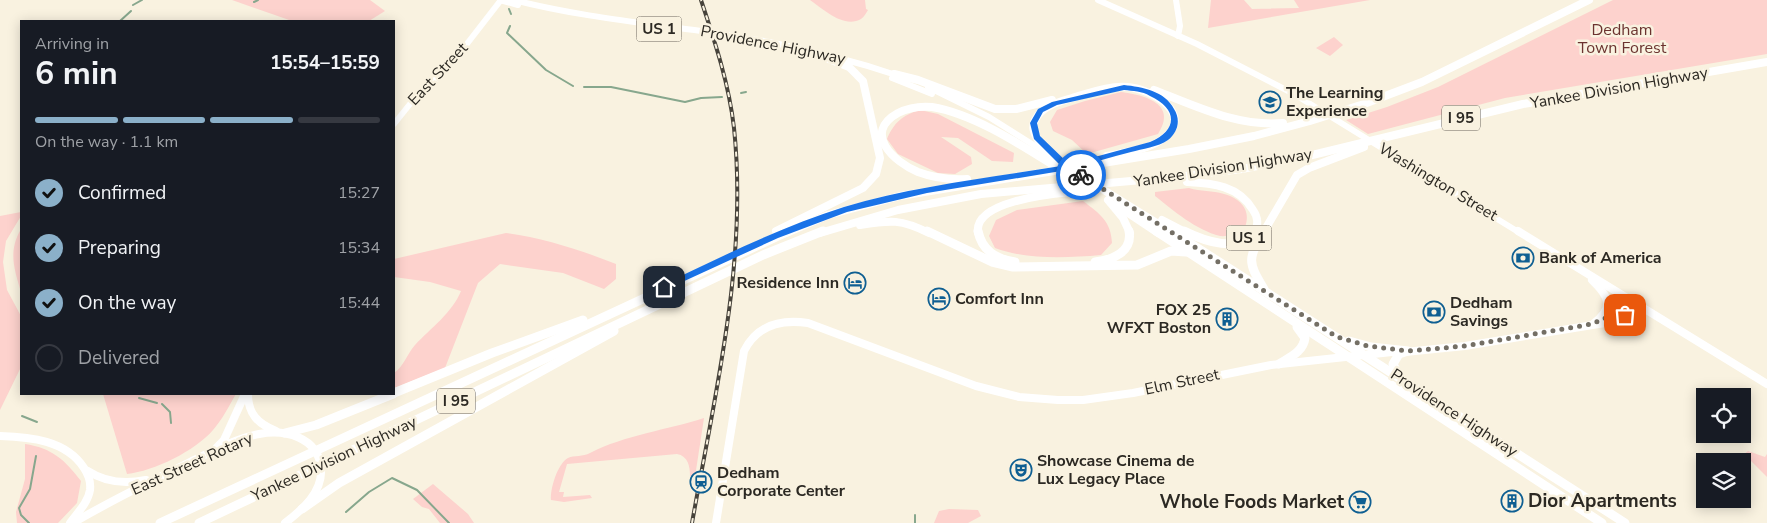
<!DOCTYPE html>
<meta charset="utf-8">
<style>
body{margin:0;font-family:"Nunito Sans",sans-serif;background:#242831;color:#f1f3f6;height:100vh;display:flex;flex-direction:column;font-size:19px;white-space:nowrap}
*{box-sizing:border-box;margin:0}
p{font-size:16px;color:#9ea1a6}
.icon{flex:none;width:28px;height:28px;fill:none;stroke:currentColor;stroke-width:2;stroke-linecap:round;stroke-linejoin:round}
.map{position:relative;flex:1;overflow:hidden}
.details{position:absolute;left:20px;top:20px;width:375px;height:375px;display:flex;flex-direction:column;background:#171b24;border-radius:0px;box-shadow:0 2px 12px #0003}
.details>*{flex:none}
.fabs{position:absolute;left:1696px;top:388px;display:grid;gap:10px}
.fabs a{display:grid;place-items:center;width:55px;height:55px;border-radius:0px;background:#171b24;box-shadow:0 2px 12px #0003;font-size:25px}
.pin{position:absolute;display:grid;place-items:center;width:42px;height:42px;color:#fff;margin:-21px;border-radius:10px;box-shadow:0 2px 8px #0006}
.courier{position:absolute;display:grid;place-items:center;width:50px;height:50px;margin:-25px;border:4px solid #1a73e8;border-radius:50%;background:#fff;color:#222;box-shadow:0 1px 6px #0007}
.overview em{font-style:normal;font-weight:700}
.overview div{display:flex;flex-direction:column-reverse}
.overview{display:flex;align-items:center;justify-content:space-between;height:85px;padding:0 15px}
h1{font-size:32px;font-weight:700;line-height:38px}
.bar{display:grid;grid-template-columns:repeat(4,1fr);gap:8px 5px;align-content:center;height:60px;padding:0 15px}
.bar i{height:6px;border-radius:4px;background:#363941}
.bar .on{background:#8bb0c9}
.bar p{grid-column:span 4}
ol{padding:0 15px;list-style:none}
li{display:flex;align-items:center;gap:15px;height:55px}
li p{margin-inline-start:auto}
li .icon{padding:5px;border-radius:50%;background:#8bb0c9;color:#111;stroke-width:4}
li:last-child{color:#9ea1a6}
li i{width:28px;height:28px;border:2px solid #363941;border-radius:50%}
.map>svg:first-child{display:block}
</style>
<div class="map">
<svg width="1767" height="523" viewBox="0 0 1767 523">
<rect width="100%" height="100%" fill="#f9f2e0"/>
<g fill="#fdd2cd">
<path d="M232,0H370L385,11L369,21H292Z"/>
<path d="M810,0H865L866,9L868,10C866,13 864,17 861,19C844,29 823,9 810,0Z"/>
<path d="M1211,0H1244L1252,9L1299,8L1294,0H1370L1208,28Z"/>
<path d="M1613,0H1767V54L1505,98L1368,134L1346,120L1387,107L1438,87Z"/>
<path d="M1334,37L1343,45L1330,56L1316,48Z"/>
<path d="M1121,92C1145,95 1178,104 1158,134L1087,154L1072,140L1053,131L1050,122L1057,110L1085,101Z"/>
<path d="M920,110L938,114L1014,153L1013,162L992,161L958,138L941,137L971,157L972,164L955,174L938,173L898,154L887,139C894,123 902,115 920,110Z"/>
<path d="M1189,188C1201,192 1212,190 1224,194C1243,199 1253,213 1243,232C1236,233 1227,237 1220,236C1196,230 1174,211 1155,196V192Z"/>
<path d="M1083,201C1100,214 1111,221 1112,243L1101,255C1066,258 1028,260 995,248L989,236L996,220L1017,210Z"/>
<path d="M21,212V216L6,241L3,262L7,290L21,316V367L0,410V216Z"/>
<path d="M21,229V292C14,269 8,251 21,229Z"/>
<path d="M506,233C543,238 581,250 616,264V279L604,289L563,273L500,264L478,283L445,368L394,388V373C404,366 407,354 415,345C431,328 452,313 461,291L430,282L394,277V259Z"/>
<path d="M103,394H236C229,406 222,420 213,430C195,451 154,471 127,474Z"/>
<path d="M704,418L695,477L690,476C690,466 688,456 677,454L567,464L559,492H564L563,497L590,495L592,498L564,502L551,500C550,490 557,464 568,458C574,455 583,457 590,453C625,435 667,430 704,418Z"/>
<path d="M25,444C52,448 65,460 81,481L77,503L58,523H17L16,512L25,479Z"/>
<path d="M1748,451L1765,457L1767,454V477L1744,454Z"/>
<path d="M433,484L468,514L474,523H440L429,509L422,507L413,499Z"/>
<path d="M949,509L978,510L981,516L968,523H934L939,511Z"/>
</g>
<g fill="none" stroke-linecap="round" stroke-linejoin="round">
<g stroke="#87a78d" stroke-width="2">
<path d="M254,2L258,0"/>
<path d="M133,5L142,0"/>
<path d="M509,9L511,14"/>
<path d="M120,21L131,11"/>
<path d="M510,26L507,33L546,70L573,86"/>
<path d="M584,87H611L685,102L701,98L722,97"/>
<path d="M741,93L746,92"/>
<path d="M139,398L157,403"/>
<path d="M162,404L170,412L171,423"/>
<path d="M22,416L37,422"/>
<path d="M346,512L369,492L392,478L417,490L449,523"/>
<path d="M915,515V523"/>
<path d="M29,523L21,515L19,508L30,489L36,456"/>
</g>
<g stroke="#fff" stroke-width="6">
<path d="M1098,0L1197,44L1294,94L1520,233"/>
<path d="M1176,0L1180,26L1178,36"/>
<path d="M394,124L410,104L449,67L501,0"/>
</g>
<g stroke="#fff" stroke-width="8">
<path d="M1518,231L1767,384"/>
<path d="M1592,280C1610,297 1614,308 1593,324"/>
<path d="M1602,320L1613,314L1627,298"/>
<path d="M1405,352L1465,346L1611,322L1623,317L1636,304"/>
<path d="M248,394C248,414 258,424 276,431"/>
<path d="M0,436C30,437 66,440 84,468C88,474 91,482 90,490C88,503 77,513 70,523"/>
<path d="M216,448L224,440L245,394"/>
<path d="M88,471C106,483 125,484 146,480"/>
<path d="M73,523C110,501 149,482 188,463C211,452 234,439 259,434C285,429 318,437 321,468C323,492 302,510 285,523"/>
<path d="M716,523L744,351C757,325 781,319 808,323L976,386L1019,397L1058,400H1083L1133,393L1271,365L1392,352"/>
</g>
<g stroke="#fff" stroke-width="6">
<path d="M500,0L518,5"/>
<path d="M514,0C584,18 657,24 729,35C787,44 843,57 899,76"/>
<path d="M892,78L932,94"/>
<path d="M928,87L989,117L1051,156"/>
</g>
<g stroke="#fff" stroke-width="8">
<path d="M894,74L918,80L995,109H1016L1052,100"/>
<path d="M1154,90C1196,106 1237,127 1283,123"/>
<path d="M1107,156C1126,152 1149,150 1164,138C1195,114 1151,89 1128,87C1110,85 1090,93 1072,98C1058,102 1042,106 1035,120C1027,135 1050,154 1060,162C1071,171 1084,177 1096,185C1121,201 1147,217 1173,233"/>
<path d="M967,179C950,180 934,178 918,172C894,162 862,133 898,113C908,108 921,106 932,107C975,114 1024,147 1061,170"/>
<path d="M1187,182C1213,183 1239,186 1253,210C1258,217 1259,226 1254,233"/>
<path d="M1108,200L1123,218L1130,233"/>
<path d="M1116,205L1158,233"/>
<path d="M1162,220L1187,233"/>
<path d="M860,225C891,220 901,219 929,233"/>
<path d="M776,231L863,188L876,174L880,158L863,81L849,67L819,55"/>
<path d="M786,233L828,215L900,196L1189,149L1254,136L1310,121L1364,104L1422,82L1589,0"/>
<path d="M820,233L898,210L981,194L1177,177L1242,169L1304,157L1523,104L1767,62"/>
<path d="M978,233C973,201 1051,194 1072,192"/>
<path d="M1263,233L1297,175L1309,168L1364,147"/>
</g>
<g stroke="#fff" stroke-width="9">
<path d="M927,231L992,262L1013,267L1137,265L1171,251L1186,252"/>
<path d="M978,231C982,251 996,259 1015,262"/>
<path d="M1156,231L1602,523"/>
<path d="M1171,231L1625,523"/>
<path d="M1184,231C1204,241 1240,254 1255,231"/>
<path d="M1095,262C1112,260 1133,252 1129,231"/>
<path d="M1264,289C1247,261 1248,259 1264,231"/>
<path d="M1349,341L1371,347L1408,351"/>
<path d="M1279,364C1290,357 1303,352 1305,338L1297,327"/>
<path d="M1399,376L1393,364L1399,354L1405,352"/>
<path d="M394,393L492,353L583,320"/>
<path d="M285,433L316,425L393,394"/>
<path d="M302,509L339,483L614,331"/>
<path d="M160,523L789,231"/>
<path d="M199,523L763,255L823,231"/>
</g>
<g stroke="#47433b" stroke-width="4">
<path id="rail" d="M692,523C715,394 748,260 734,128C729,84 715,42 701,0"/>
</g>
<use href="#rail" stroke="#f9f2e0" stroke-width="2" stroke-dasharray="5" stroke-linecap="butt"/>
</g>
<path fill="#1a73e8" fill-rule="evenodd" d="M1124,85C1142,87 1165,91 1174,109C1181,120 1178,132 1168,140C1158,147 1142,149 1131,152C1112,157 1093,162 1074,168L1084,175L1081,178L1067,170L927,193L847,212L778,238L667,289L664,290L660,287L662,285C721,257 781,227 844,207C914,186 989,178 1061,166L1034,139L1030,123L1038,109L1052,102ZM1124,90C1133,91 1142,91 1150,96C1178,109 1178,130 1150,142L1069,164L1040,136L1037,123L1043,112L1057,105Z"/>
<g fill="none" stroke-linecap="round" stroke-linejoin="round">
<path stroke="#746f65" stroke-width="5" stroke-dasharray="0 9" d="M1081,175L1337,337L1368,346L1408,351L1465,346L1592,324L1610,316L1627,298L1636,304L1625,315"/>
</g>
<defs>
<g id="school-ring" transform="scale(1.125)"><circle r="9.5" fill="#f9f2e0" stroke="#0f5f92" stroke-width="1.5"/><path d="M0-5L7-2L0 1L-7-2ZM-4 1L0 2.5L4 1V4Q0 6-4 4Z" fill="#0f5f92"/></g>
<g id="bank-ring" transform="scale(1.125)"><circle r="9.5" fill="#f9f2e0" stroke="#0f5f92" stroke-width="1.5"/><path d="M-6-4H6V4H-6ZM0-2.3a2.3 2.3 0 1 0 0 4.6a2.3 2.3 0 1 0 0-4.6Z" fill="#0f5f92"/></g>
<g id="hotel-ring" transform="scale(1.125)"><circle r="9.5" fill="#f9f2e0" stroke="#0f5f92" stroke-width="1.5"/><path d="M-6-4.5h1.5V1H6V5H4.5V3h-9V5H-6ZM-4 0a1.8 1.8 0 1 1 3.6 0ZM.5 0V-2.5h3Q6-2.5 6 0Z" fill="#0f5f92"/></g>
<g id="building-ring" transform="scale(1.125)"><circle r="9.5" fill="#f9f2e0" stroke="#0f5f92" stroke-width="1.5"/><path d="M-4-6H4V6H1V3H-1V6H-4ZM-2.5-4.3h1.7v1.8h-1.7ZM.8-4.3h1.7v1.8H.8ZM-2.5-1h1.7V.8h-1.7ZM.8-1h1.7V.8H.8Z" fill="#0f5f92"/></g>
<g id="theatre-ring" transform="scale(1.125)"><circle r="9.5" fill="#f9f2e0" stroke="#0f5f92" stroke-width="1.5"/><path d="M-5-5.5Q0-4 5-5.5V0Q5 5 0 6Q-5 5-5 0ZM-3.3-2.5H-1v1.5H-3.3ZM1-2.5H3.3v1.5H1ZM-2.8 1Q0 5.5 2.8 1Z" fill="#0f5f92"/></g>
<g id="station-ring" transform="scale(1.125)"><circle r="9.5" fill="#f9f2e0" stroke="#0f5f92" stroke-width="1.5"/><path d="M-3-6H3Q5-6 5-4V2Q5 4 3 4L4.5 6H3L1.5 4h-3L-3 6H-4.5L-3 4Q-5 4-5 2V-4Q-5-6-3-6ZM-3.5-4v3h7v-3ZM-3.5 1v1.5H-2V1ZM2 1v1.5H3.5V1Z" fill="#0f5f92"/></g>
<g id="supermarket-ring" transform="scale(1.125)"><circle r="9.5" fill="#f9f2e0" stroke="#0f5f92" stroke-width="1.5"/><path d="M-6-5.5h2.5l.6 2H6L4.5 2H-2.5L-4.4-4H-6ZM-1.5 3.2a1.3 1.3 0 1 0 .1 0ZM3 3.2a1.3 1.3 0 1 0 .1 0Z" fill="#0f5f92"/></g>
</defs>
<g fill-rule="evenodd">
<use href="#school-ring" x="1270" y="102"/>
<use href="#bank-ring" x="1523" y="258"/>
<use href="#hotel-ring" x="855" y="283"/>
<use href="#hotel-ring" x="939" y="299"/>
<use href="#bank-ring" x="1434" y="312"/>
<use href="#building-ring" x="1227" y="319"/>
<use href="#theatre-ring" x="1021" y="470"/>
<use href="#station-ring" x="701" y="482"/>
<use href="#building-ring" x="1512" y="501"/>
<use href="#supermarket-ring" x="1360" y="502"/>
</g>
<g text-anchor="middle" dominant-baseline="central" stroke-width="5" stroke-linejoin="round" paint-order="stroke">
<g fill="#f9f2e0" stroke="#6a655c" stroke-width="1">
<rect x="636.5" y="16.5" width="45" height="25" rx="4"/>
<rect x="1442" y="105.5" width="38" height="25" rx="4"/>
<rect x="1226.5" y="225.5" width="45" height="25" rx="4"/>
<rect x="437" y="388.5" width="38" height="25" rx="4"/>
</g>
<g font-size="15" font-weight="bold" fill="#2c2923">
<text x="659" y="29">US 1</text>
<text x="1461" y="118">I 95</text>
<text x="1249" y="238">US 1</text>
<text x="456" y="401">I 95</text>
</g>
<g font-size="16" fill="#6b332f" stroke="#f9f2e0">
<text x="1622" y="30">Dedham<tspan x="1622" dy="18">Town Forest</tspan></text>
</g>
<g font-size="16" fill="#2c2923" stroke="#f9f2e0">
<text transform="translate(773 45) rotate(11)">Providence Highway</text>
<text transform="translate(438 74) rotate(-47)">East Street</text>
<text transform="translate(1619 88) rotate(-10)">Yankee Division Highway</text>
<text transform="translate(1223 168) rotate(-9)">Yankee Division Highway</text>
<text transform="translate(1438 182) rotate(31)">Washington Street</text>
<text transform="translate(1182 382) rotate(-12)">Elm Street</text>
<text transform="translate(1454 413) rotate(33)">Providence Highway</text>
<text transform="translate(334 459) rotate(-25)">Yankee Division Highway</text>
<text transform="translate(192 464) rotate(-24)">East Street Rotary</text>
</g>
<g font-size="16" font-weight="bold" fill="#2c2923" stroke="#f9f2e0" text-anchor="start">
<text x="1286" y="93">The Learning<tspan x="1286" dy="18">Experience</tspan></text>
<text x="1539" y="258">Bank of America</text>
<text x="839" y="283" text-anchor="end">Residence Inn</text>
<text x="955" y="299">Comfort Inn</text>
<text x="1450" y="303">Dedham<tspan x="1450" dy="18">Savings</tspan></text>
<text x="1211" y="310" text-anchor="end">FOX 25<tspan x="1211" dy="18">WFXT Boston</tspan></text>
<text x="1037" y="461">Showcase Cinema de<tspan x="1037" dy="18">Lux Legacy Place</tspan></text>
<text x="717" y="473">Dedham<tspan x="717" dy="18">Corporate Center</tspan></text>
</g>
<g font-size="19" font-weight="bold" fill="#2c2923" stroke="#f9f2e0" text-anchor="start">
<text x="1528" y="501">Dior Apartments</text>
<text x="1344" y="502" text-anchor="end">Whole Foods Market</text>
</g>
</g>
</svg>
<div class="fabs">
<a><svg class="icon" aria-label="locate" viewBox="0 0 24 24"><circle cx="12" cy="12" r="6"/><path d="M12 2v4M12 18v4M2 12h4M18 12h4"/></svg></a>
<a><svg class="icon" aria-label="layers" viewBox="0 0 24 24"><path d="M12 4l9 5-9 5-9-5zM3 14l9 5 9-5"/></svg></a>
</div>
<div class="pin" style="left:1625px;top:315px;background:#ea580c"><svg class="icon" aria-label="bag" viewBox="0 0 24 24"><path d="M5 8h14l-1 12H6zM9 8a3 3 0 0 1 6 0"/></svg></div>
<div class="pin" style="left:664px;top:287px;background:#1f2937"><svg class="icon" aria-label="home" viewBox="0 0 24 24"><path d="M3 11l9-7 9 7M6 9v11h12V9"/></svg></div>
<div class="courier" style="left:1081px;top:175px"><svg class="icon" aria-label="bike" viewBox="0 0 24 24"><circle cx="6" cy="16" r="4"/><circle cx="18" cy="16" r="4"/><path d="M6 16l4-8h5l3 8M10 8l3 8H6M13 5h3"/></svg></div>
<section class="details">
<div class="overview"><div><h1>6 min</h1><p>Arriving in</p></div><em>15:54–15:59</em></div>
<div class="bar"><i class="on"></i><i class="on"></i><i class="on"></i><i></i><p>On the way · 1.1 km</p></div>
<ol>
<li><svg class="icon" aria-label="check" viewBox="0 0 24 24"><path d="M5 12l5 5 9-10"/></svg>Confirmed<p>15:27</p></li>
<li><svg class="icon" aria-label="check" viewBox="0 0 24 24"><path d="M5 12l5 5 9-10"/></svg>Preparing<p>15:34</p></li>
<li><svg class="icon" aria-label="check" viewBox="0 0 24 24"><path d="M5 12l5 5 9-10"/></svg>On the way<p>15:44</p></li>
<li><i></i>Delivered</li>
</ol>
</section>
</div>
